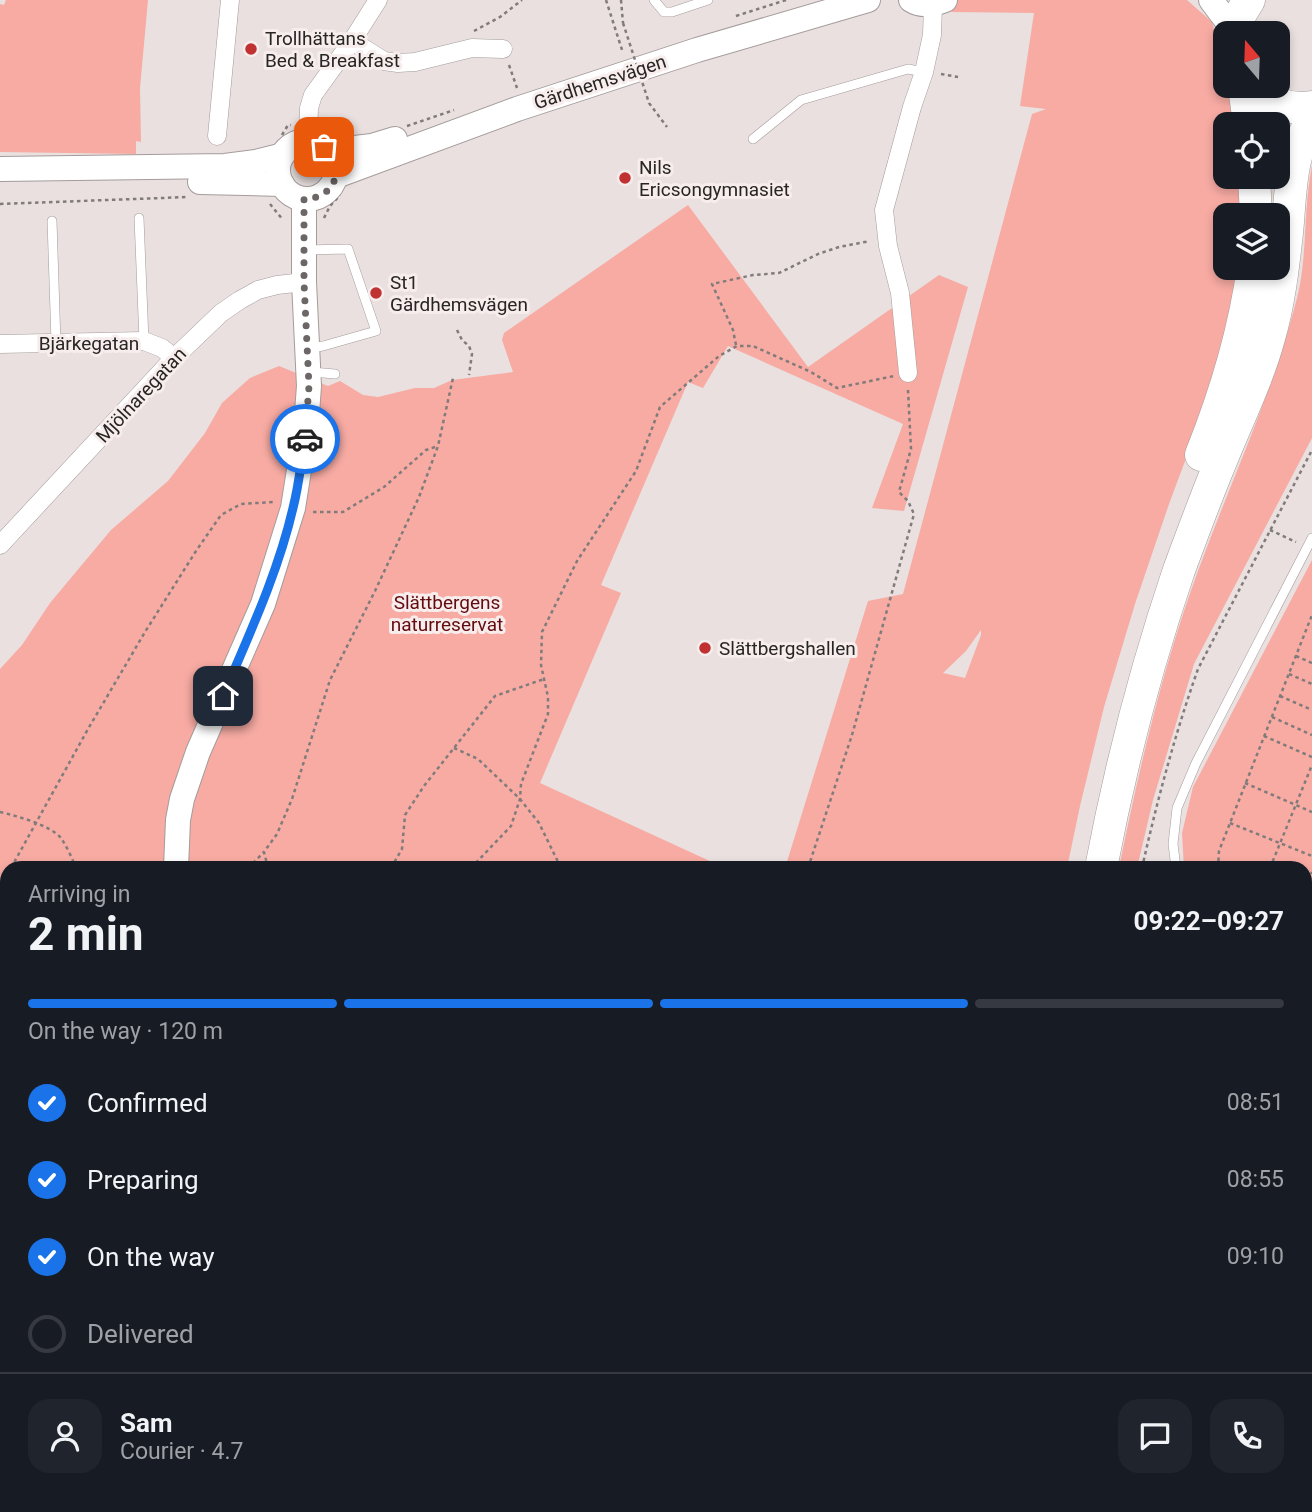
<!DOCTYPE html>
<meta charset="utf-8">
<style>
body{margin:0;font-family:Roboto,sans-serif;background:#20242c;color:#f1f3f6;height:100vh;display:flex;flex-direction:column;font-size:26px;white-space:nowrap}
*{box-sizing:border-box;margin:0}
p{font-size:23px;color:#9ea1a6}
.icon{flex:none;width:38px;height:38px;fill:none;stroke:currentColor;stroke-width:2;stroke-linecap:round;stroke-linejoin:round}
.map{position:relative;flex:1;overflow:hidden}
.side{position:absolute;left:0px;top:861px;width:1312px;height:651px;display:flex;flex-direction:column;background:#171b24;border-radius:21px 21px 0 0;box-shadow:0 4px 10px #0003}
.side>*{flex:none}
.needle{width:46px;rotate:341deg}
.buttons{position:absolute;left:1213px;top:21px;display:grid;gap:14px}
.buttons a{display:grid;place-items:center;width:77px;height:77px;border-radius:14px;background:#171b24;box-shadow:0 4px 10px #0003;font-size:35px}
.pin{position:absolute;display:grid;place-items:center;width:60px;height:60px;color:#fff;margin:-30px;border-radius:14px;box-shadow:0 4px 10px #0006}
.courier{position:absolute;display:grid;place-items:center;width:70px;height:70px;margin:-35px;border:5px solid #1a73e8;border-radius:50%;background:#fff;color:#222;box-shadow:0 2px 9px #0007}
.overview em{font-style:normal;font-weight:700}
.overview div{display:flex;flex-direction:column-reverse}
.overview{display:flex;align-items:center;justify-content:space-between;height:119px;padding:0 28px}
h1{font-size:46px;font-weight:700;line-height:52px}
.bar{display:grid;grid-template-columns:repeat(4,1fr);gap:10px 7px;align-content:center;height:84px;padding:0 28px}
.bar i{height:9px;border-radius:5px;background:#363941}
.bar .active{background:#1a73e8}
.bar p{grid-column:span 4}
.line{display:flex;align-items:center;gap:18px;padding:0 28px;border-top:2px solid #363941}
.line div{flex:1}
.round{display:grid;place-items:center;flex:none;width:74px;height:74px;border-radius:21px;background:#20242c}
ol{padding:0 28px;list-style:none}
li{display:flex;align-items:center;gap:21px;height:77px}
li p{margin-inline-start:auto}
li .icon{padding:7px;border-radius:50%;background:#1a73e8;color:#fff;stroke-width:4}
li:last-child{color:#9ea1a6}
li i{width:38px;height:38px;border:4px solid #363941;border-radius:50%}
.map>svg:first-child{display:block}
</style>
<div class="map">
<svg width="1312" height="1512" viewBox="0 0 1312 1512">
<rect width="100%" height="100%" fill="#e9e0df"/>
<path fill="#e4d2d0" d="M605,1505H1003V1512H616Z"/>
<g fill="#f7aba3" fill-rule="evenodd">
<path d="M6,0H148L140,88L141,142L136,141V154L0,152V4L4,5Z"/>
<path d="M958,0H1187L1212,22L1225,70V86H1228L1236,124H1225V177H1244L1245,215H1225V268H1240L1237,297L1200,421L1169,504L1135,604L1104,707L1080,806L1067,868H785L868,601L903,594L1032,114L1046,109L1020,106L1034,13L951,12L955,2ZM981,630V635L965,678L943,673L966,651Z"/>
<path d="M1312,166V438L1194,664L1153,800L1137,868H1119C1139,769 1163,666 1198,571C1231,481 1273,392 1297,298C1308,255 1303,209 1312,166Z"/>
<path d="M688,205L808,367L939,275L968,287L904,511L872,508L903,424L728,346L703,388L688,382L601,585L621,593L540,783L725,868H7V1505H62L60,1512H0V669L22,645L50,603L111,530L168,481L205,433L222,403L250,378L279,366L328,386L340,381L363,395L378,397L415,388H434L452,380L513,372L502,340L504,333Z"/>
<path d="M1312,560V957L1306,954V868H1184L1182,833L1193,787Z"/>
<path d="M1306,1255L1312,1261V1512H1111V1505H1306Z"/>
</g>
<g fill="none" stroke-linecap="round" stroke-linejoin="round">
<g stroke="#a49c9b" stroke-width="10">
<g id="lane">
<path d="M654,0L664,12H672L708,0"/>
<path d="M753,139L801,100L908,69L924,72"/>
<path d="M139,218L144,341"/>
<path d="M52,221L56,343"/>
<path d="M305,250L348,249L376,331L323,346L309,348"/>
<path d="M312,372L335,374"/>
<path d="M1176,868L1173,844L1177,808L1196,763L1312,538"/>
<path d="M1306,964L1312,966"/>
<path d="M681,1505V1512"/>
<path d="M985,1505V1512"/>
<path d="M74,1512L76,1505"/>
</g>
</g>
<g stroke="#a49c9b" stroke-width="19">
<g id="street">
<path d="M352,41L384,61L398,63L415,62L472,48L503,49"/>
<path d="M217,136L230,0"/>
<path d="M308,141L309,108L313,95L352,41L378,0"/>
<path d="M0,344L144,341L162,348L174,358"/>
<path d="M908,373L900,293L888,246L884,210L912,107L924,72L932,35L933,5"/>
<path d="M0,545L174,358L221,313L240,300L258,290L277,285L304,282"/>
<path d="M169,1505L171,1512"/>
<path d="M295,1512L297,1505"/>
<path d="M345,1512L347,1505"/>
</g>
</g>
<g stroke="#a49c9b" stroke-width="26">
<g id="secondary">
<path d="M911,0C922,7 933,5 945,0"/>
<path d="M1211,0L1235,32"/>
<circle cx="307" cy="170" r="29"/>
<path d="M329,151L372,146L395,139"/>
<path d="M0,169L225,166L256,162L283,155"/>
<path d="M336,176L517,109L697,50L868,0"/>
<path d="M200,182L282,184"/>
<path d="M176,868L178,820L182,799L198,752L263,604L293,508L306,426L309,386L304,282V199"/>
<path d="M543,1505L563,1512"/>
</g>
</g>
<g stroke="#a49c9b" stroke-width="33">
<g id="highway">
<path d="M1235,33L1240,15L1249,0"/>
<path d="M1244,86L1249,124"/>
<path d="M1251,86C1268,102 1289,111 1312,107"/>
<path d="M1254,177L1256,215"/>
<path d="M1201,455C1225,395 1244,332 1253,268"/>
<path d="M1101,868C1120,768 1146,667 1179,570C1193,532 1207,494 1223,456C1239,417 1258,378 1269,338C1279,303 1283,269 1287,233C1291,194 1289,154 1312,121"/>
<path d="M1036,1505V1512"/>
<path d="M1059,1505V1512"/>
</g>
</g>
<g stroke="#817b7b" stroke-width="2.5" stroke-dasharray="3.5 3.5" stroke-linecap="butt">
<path d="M606,0L623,53"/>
<path d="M621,0L623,23"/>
<path d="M736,16L786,0"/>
<path d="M474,31L500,17L522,0"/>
<path d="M509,65L517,88"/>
<path d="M941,74L958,77"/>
<path d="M407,126L454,110"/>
<path d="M282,135L288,125H291"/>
<path d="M0,204L188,197"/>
<path d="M270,204L283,220"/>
<path d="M324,218L330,206L340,195"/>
<path d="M457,330L462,340L469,346L472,354L469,375"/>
<path d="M736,345L733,330L712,284L753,275L779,273L818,254L839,247L870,241"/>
<path d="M313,512H343L384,487L426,450L438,446"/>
<path d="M1270,530L1296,542"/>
<path d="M1296,656L1312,663"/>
<path d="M1289,674L1312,684"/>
<path d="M1280,696L1312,710"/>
<path d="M1272,717L1312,735"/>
<path d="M1264,736L1312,757"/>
<path d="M454,748L478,759L520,799L539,823L561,868"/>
<path d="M1245,783L1312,812"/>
<path d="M0,812C17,816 50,825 61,838C67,847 72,858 76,868"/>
<path d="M1230,823L1312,856"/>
<path d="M11,868L88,729L145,632L196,551L221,515L241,504L273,502"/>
<path d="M248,868L264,852"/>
<path d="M268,868L264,852L277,834L292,799L330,680L375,591L419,497L438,446L453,378"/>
<path d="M391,868L402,849L405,815L424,786L495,696L544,679"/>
<path d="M471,868L511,826L520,799L521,784L548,714V697L541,665L542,632L577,561L636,471L660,407L719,356L737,346H753L811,372L837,388L894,376"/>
<path d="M808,868L852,735L914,514L908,501L899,492L911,449L908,390"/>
<path d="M1142,868C1157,801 1175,734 1198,669L1312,450"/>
<path d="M1218,868L1219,851L1312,615"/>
<path d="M1270,868L1312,765"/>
<path d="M1306,887L1312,872"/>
<path d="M0,889L7,875"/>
<path d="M1306,912L1312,915"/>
<path d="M0,1213L7,1220"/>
<path d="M0,1361L7,1314"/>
<path d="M1105,1505V1512"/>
<path d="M582,1506L595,1512"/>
</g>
<use href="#lane" stroke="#fff" stroke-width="9"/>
<use href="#street" stroke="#fff" stroke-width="18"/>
<use href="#secondary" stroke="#fff" stroke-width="24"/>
<use href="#highway" stroke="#fff" stroke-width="32"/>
<g stroke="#817b7b" stroke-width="2.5" stroke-dasharray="3.5 3.5" stroke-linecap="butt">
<path d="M623,23L649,103L667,127"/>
<path d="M579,1512L582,1505"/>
</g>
</g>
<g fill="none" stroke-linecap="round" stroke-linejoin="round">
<path stroke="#6c6666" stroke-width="7" stroke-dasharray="0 12.6" d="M305,439L309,386L304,282V199C335,199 347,167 324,147"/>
<path stroke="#1a73e8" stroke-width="9" d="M223,696C249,635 278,573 293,508C299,485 301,462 305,439"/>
</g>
<g fill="#c03131" stroke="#f6edec" stroke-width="2.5">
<circle cx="251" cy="49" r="7"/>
<circle cx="625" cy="178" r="7"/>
<circle cx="376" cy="293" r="7"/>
<circle cx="705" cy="648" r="7"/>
</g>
<g text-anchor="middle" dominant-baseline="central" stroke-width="6" stroke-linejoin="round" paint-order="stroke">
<g font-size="19" fill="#282525" stroke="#f6edec" text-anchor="start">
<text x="265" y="38">Trollhättans<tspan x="265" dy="22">Bed &amp; Breakfast</tspan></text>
<text x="639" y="167">Nils<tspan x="639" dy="22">Ericsongymnasiet</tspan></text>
<text x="390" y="282">St1<tspan x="390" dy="22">Gärdhemsvägen</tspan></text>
<text x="719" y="648">Slättbergshallen</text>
</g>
<g font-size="19" fill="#282525" stroke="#f6edec">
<text transform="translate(600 82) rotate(-18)">Gärdhemsvägen</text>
<text x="89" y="343">Bjärkegatan</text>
<text transform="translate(141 395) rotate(-47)">Mjölnaregatan</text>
</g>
<g font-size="19" fill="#640b0f" stroke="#f6edec">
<text x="447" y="602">Slättbergens<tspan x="447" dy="22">naturreservat</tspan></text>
</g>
</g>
</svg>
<div class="buttons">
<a><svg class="needle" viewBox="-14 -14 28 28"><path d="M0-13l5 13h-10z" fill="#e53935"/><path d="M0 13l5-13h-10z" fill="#9ea1a6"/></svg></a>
<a><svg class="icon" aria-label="locate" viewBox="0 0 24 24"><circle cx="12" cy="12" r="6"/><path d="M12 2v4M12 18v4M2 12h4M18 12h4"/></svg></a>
<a><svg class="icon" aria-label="layers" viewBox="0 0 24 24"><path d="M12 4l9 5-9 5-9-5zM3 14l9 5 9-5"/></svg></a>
</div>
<div class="pin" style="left:324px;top:147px;background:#ea580c"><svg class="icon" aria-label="bag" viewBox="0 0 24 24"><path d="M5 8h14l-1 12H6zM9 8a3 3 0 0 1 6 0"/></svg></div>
<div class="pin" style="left:223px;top:696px;background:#1f2937"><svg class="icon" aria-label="home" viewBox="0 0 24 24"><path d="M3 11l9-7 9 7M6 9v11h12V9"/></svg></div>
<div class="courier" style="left:305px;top:439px"><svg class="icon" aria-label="car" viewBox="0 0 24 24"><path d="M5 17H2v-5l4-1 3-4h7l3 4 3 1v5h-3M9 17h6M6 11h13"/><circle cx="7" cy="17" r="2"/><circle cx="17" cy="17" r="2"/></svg></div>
<section class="side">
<div class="overview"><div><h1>2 min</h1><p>Arriving in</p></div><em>09:22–09:27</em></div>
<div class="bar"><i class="active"></i><i class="active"></i><i class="active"></i><i></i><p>On the way · 120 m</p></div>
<ol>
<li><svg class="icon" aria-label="check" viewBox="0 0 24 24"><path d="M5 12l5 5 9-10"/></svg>Confirmed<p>08:51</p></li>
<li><svg class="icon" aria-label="check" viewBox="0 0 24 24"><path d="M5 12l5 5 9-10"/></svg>Preparing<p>08:55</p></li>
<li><svg class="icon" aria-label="check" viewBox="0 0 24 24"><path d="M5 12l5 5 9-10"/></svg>On the way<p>09:10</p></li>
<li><i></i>Delivered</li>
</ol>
<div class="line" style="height:126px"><a class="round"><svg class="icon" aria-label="person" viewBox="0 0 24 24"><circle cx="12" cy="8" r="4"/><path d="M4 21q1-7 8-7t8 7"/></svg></a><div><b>Sam</b><p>Courier · 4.7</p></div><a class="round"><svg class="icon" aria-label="chat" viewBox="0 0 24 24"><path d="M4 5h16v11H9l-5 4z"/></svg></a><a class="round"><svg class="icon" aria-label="phone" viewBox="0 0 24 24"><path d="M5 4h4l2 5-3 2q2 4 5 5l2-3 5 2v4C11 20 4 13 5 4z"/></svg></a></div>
</section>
</div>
